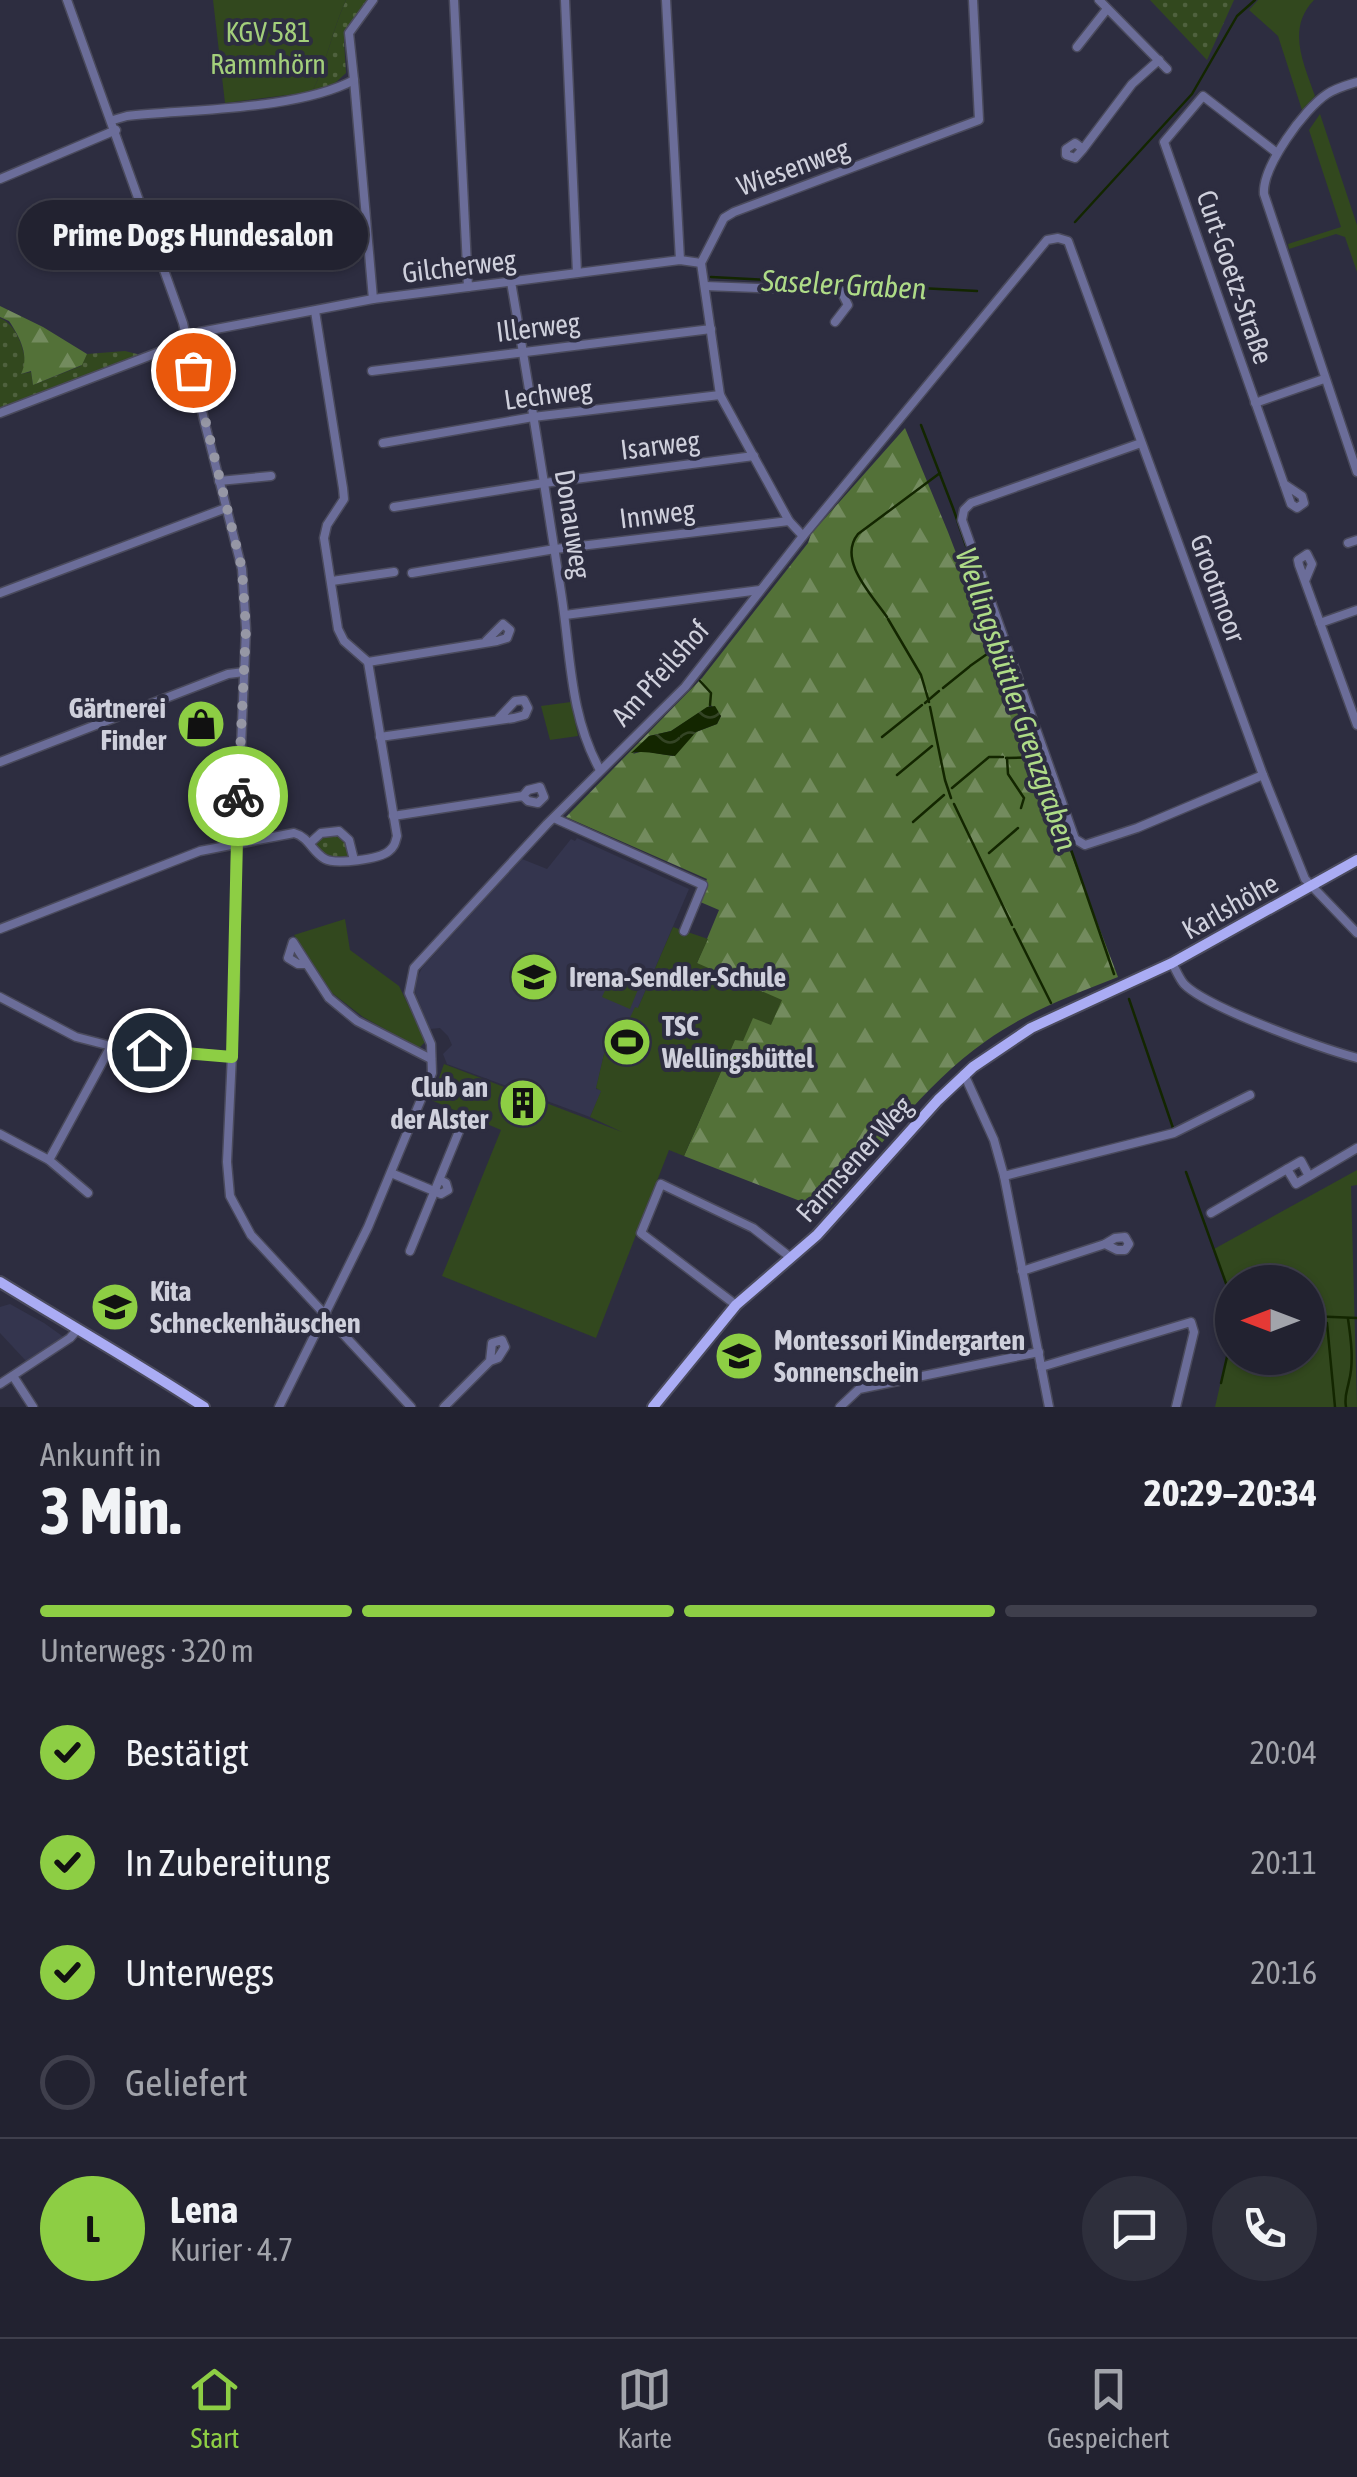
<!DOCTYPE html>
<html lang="de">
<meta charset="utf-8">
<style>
body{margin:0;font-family:"Asap Condensed",sans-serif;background:#2e2f3c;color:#f1f3f6;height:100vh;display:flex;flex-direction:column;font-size:38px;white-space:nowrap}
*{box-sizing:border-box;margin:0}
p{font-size:32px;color:#a2a4ab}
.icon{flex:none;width:55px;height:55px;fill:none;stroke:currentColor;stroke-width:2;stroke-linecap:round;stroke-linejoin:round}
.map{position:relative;height:1407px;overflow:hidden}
.details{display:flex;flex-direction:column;background:#222230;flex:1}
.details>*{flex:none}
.needle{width:65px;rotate:270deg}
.fabs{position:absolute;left:1215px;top:1265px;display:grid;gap:20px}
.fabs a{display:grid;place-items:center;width:110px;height:110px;border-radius:50%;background:#222230;box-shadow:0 2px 8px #0004,0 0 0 2px #3f3f4c;font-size:50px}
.pin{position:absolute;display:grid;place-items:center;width:85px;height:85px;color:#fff;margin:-42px;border:5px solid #fff;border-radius:50%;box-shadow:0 2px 10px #0007}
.courier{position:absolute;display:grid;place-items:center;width:100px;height:100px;margin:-50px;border:8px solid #8dce44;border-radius:50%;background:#fff;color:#222;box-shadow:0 2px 12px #0007}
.bubble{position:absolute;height:70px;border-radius:35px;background:#222230;box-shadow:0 2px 8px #0004,0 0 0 2px #3f3f4c;font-size:32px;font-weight:700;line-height:70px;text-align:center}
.head em{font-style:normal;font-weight:700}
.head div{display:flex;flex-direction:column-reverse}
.head{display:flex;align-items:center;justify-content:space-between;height:170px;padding:0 40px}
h1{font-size:65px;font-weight:700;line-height:75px}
.bar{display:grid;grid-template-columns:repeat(4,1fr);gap:15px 10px;align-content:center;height:120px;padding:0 40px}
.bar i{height:12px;border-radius:8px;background:#3f3f4c}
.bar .on{background:#8dce44}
.bar p{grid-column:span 4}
.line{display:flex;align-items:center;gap:25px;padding:0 40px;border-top:2px solid #3f3f4c}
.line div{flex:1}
.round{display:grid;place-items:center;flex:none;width:105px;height:105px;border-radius:52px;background:#2e2f3c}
ol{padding:0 40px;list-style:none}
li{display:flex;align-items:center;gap:30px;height:110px}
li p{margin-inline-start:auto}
li .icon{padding:10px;border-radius:50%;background:#8dce44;color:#111;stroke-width:4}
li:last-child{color:#a2a4ab}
li i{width:55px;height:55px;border:5px solid #3f3f4c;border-radius:50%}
.menu{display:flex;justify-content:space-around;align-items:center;height:140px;border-top:2px solid #3f3f4c;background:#222230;font-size:28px;color:#a2a4ab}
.menu a{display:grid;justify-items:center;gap:5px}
.menu .on{color:#8dce44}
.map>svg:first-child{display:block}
</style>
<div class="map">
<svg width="1357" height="1407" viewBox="0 0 1357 1407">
<defs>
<pattern id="grass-dots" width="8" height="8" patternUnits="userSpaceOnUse" patternTransform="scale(2.5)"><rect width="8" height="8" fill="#32481e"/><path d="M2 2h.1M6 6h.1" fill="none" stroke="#4f613e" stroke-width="1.8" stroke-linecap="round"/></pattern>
<pattern id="forest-firs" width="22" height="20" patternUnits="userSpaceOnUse" patternTransform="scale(2.5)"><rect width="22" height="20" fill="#537138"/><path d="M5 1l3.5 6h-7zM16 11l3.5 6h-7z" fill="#738b5e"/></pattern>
<pattern id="water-waves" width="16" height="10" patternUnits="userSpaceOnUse" patternTransform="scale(2.5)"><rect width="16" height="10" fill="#132600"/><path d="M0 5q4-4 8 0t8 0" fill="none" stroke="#344425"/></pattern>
</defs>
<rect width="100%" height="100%" fill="#2d2d40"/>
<g fill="#34354e">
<path d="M577,838L689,889L638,1008L618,1044L607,1041L596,1089L602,1090L590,1117L447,1064L443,1054L452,1045L448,1036L440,1028L430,1029L415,992L416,980L422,968L522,859L547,869L571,839L575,841Z"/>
<path d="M10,1304L44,1323L65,1338L27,1362L0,1333V1307Z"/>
</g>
<g fill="url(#grass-dots)">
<path d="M346,0H369L348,29L344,41L346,73L334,84L312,92C327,63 332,30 346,0Z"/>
<path d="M1150,0H1234L1207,60Z"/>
<path d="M0,318C17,325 23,347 26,364L21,374L31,372L33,385L81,366L87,354L125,351L141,355L0,411Z"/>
<path d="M338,834L345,839L348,859L328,857L315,845L322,836Z"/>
</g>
<g fill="url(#forest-firs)" fill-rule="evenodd">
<path d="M0,306L43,327L87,354L82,365L33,385L31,371L21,374C30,357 20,337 9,321L0,317Z"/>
<path d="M905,428L948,532L1118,977C1072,995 1027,1012 986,1041C923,1085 875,1153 826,1211L684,1156L735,1039L697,963L719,910L698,901L707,879L566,817L702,678L808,543L811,534ZM711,705L721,716L717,724L696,732L673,756L643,751L633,754L649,736L671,731Z"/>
</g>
<g fill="#32481e">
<path d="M213,0H346C332,30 327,63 312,92L225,103Z"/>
<path d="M1258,0H1314C1286,29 1304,64 1315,96L1302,110L1278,36L1249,10Z"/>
<path d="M1320,114L1357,225V272L1345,237L1336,234L1289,249L1288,244L1341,227L1309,130Z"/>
<path d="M571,702L578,736L550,740L541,706Z"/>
<path d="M345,919L350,950L399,986L426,1041L419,1048L363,1017L332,993L294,935Z"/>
<path d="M673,927L708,939L697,963L782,1000L771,1025L753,1018L743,1041L735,1040L684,1156L669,1150L596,1338L442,1276L501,1130L431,1100L444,1064L622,1132L590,1117L601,1091L596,1088L607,1041L618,1043L635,1007L638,1008Z"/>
<path d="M612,975L639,987L630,1009L602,997Z"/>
<path d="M1357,1170V1185L1351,1186L1357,1407H1215L1232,1333V1358H1308V1282H1232V1301L1214,1249Z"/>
</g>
<path fill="url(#water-waves)" d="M715,706L721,716L717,724L696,732L675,756C660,755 646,750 631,753L649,736L671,731L707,707Z"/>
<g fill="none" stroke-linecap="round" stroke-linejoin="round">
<g stroke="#132600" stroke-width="2.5">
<path d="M1075,222L1192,94L1237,16L1255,0"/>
<path d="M711,277L977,291"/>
<path d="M921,425L953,508L1114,974"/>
<path d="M887,617C872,595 837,560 858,534L940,473"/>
<path d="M888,619L921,675L929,702"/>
<path d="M970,666L997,647"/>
<path d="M700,681L711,693L710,705"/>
<path d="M943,688L969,667"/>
<path d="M925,703L939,691"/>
<path d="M930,707L945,780L951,798"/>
<path d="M882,737L922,705"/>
<path d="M1006,758L1039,757"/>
<path d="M1007,758L1008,774L1024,798L1021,808"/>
<path d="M897,775L932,746"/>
<path d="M952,788L989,757H1003"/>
<path d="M954,804L1012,925"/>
<path d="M913,822L944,795"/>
<path d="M989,853L1018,828"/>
<path d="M1014,929L1051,1003"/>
<path d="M1129,999L1173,1128"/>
<path d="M1186,1172L1232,1300"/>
<path d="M1309,1316L1357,1318"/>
<path d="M1327,1323L1335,1407"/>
<path d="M1221,1383L1232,1335"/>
<path d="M1346,1407C1344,1396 1347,1392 1349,1381C1354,1362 1351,1339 1348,1319"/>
</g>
<g stroke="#4a4a5c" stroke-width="11">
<g id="minor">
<path d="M67,0L183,323L204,420L242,569L246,629L236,865L235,990L227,1162L230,1196L251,1235L411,1407"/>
<path d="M454,0L468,287"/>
<path d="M565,0L577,273"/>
<path d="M666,0L680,260"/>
<path d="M1099,0L1167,69"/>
<path d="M1077,47L1107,9"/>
<path d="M354,80L373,299"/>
<path d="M1357,82C1347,85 1336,88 1327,94C1304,109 1262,167 1264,194L1357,472"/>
<path d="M113,120L127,116C192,109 298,110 354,80L349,33L373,0"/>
<path d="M1083,149L1075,158L1066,155V149L1075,143L1083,149L1132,84L1159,60"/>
<path d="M1277,153L1203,96L1164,142L1284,484L1291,504L1297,508L1304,503L1302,496L1284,484"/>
<path d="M0,179L116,130"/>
<path d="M511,282C529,385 545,489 561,592C571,655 569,714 600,770"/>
<path d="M705,286L841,291L848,305L835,322"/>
<path d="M372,371L711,329"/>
<path d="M1255,403L1324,379"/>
<path d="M0,413L175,346L200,332L373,299L680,260L701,263"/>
<path d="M383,443L533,417L720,395"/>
<path d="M1141,443L971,503L964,510L962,520L1075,839L1085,845L1137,828L1263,775"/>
<path d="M219,481L271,476"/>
<path d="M394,507L544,483L754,456"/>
<path d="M803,536L789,521L720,395L701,263L724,218L734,212L979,120L973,0"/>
<path d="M1348,543L1357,540"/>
<path d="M412,573L555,549L789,521"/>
<path d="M332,581L394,572"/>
<path d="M1305,581L1312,564L1307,554L1298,560L1299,565L1357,725"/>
<path d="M0,593L226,508"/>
<path d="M565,615L760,590"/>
<path d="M1320,623L1357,610"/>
<path d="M368,662L497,641L507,638L510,630L503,624L486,641"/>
<path d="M380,737L514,718L525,715L528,708L524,700L515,701L499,718"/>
<path d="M0,762L228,674L244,672"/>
<path d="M393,816L523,796L528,790L540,787L544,797L538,803L528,801L523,796"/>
<path d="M554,818L703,885L684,931"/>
<path d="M310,843L321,833L339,831L349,840L354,860"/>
<path d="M0,929L200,851L294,833C309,837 312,852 325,859C336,865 380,859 389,851C395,846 395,843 397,836L368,662L344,641L338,629L324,538L327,525L344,499L343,488L315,311"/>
<path d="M1172,963C1176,970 1179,978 1184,984C1207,1008 1321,1048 1357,1058"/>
<path d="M307,964L293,942L288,958L298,964H307L329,998L357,1021L431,1059"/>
<path d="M0,997L76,1037L111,1046L232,1057"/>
<path d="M964,1074L994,1140L1004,1176L1049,1407"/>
<path d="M0,1134L49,1160L88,1193"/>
<path d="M49,1160L111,1046"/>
<path d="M391,1173L441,1194L448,1190L446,1183L440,1180"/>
<path d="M1004,1176L1174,1133L1250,1095"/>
<path d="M1309,1176L1301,1161L1287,1169L1296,1184L1357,1148"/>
<path d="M1211,1213L1287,1169"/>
<path d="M410,1251L462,1124"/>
<path d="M1022,1271L1105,1244L1115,1238L1125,1237L1129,1244L1125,1250H1117L1105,1244"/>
<path d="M736,1305L641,1233L661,1184L753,1228L790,1257"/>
<path d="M1041,1367L1191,1322L1194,1332L1176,1407"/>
<path d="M13,1376L33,1407"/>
<path d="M0,1384L70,1338L77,1330"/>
<path d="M279,1407L368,1227L432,1073L431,1044L409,993L414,968L547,824L685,687L803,536L1047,240L1058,238L1068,241L1263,775L1305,879L1357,933"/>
<path d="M444,1407L490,1361L498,1358L505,1347L502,1340L492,1343L490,1361"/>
<path d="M840,1407L859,1389L1039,1352"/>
</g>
</g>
<g stroke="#4a4a5c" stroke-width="14">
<g id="major">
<path d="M0,1282C68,1324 137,1363 204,1407"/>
<path d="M653,1407L736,1305L817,1235L938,1100L973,1067L1031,1028L1172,963L1357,860"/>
</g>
</g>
<use href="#minor" stroke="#6b6d99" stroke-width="8"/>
<use href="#major" stroke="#aaacf4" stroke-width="10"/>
</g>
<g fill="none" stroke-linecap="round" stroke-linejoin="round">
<path stroke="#9697a5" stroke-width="10" stroke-dasharray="0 18" d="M193,370L242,569L246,629L238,796"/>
<path stroke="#8dce44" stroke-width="12" d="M149,1050L232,1057L238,796"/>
</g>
<defs>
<g id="shop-disc" transform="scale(2.5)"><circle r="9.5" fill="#8dce44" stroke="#2d2d40"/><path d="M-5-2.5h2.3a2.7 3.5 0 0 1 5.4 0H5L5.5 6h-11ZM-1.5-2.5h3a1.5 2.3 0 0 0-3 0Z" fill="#111"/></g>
<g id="school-disc" transform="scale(2.5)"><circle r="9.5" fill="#8dce44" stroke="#2d2d40"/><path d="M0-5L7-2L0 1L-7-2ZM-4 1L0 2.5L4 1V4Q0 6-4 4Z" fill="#111"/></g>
<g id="stadium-disc" transform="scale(2.5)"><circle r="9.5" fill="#8dce44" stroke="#2d2d40"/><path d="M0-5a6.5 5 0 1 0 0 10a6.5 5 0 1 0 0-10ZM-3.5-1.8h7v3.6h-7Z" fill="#111"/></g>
<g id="building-disc" transform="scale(2.5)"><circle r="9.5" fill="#8dce44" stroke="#2d2d40"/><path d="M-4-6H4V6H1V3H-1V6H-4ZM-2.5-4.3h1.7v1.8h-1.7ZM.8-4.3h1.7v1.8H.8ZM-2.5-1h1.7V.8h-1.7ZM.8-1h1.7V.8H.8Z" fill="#111"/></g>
</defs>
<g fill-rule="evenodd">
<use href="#shop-disc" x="201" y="724"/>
<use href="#school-disc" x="534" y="977"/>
<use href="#stadium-disc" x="627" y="1042"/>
<use href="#building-disc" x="523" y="1103"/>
<use href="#school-disc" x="115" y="1307"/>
<use href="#school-disc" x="739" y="1356"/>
</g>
<g text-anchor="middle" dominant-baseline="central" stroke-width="8" stroke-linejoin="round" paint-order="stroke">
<g font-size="28" fill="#a3cf7b" stroke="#2d2d40">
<text x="268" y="32">KGV 581<tspan x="268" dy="32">Rammhörn</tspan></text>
</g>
<g font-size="28" fill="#cfd0dc" stroke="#2d2d40">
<text transform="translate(793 167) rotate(-20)">Wiesenweg</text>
<text transform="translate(459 266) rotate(-7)">Gilcherweg</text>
<text transform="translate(1235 277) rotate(71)">Curt-Goetz-Straße</text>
<text transform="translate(538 327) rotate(-7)">Illerweg</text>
<text transform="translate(548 394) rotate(-8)">Lechweg</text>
<text transform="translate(660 445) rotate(-7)">Isarweg</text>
<text transform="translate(657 514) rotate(-7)">Innweg</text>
<text transform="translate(573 524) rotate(81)">Donauweg</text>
<text transform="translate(1218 588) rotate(70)">Grootmoor</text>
<text transform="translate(660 673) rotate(-48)">Am Pfeilshof</text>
<text transform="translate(1230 906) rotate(-29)">Karlshöhe</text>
<text transform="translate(854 1159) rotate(-48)">Farmsener Weg</text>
</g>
<g font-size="28" font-weight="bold" fill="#cfd0dc" stroke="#2d2d40" text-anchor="start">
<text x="166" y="708" text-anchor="end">Gärtnerei<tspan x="166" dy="32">Finder</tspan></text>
<text x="569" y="977">Irena-Sendler-Schule</text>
<text x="662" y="1026">TSC<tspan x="662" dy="32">Wellingsbüttel</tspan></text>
<text x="488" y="1087" text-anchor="end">Club an<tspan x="488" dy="32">der Alster</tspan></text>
<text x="150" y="1291">Kita<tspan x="150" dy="32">Schneckenhäuschen</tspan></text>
<text x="774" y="1340">Montessori Kindergarten<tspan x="774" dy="32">Sonnenschein</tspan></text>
</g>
<g font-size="30" font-style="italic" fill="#aedb87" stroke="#2d2d40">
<text transform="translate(844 284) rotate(3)">Saseler Graben</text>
<text transform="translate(1017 699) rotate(71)">Wellingsbüttler Grenzgraben</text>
</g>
</g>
</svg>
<div class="fabs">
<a><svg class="needle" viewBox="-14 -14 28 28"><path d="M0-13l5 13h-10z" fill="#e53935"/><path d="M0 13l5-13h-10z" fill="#a2a4ab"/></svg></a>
</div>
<div class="pin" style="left:193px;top:370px;background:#ea580c"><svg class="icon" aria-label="bag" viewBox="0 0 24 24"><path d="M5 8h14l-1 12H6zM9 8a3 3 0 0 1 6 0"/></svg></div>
<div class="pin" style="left:149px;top:1050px;background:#1f2937"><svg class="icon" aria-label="home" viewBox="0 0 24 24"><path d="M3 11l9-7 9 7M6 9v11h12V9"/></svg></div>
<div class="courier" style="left:238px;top:796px"><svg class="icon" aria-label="bike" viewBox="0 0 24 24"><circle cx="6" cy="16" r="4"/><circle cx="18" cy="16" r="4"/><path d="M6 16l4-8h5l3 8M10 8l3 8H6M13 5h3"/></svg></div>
<div class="bubble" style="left:18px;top:200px;width:350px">Prime Dogs Hundesalon</div>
</div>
<section class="details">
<div class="head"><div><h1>3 Min.</h1><p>Ankunft in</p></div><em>20:29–20:34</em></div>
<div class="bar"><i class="on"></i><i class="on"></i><i class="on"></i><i></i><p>Unterwegs · 320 m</p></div>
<ol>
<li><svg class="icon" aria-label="check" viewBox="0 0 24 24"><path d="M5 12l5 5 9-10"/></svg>Bestätigt<p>20:04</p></li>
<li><svg class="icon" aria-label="check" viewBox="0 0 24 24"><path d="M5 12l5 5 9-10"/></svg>In Zubereitung<p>20:11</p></li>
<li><svg class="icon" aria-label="check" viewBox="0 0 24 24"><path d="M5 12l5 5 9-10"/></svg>Unterwegs<p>20:16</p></li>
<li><i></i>Geliefert</li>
</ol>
<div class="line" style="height:180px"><b class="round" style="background:#8dce44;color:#111">L</b><div><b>Lena</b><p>Kurier · 4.7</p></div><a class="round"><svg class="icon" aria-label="chat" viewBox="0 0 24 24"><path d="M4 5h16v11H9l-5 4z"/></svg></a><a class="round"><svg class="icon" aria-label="phone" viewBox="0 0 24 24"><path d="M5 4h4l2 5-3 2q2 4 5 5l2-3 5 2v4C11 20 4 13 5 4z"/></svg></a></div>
</section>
<nav class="menu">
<a class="on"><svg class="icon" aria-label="home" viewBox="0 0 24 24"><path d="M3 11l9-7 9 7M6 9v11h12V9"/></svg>Start</a>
<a><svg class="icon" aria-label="map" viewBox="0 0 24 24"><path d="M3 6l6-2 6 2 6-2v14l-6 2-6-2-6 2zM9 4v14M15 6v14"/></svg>Karte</a>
<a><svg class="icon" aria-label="saved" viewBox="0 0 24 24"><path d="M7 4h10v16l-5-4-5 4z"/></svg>Gespeichert</a>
</nav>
